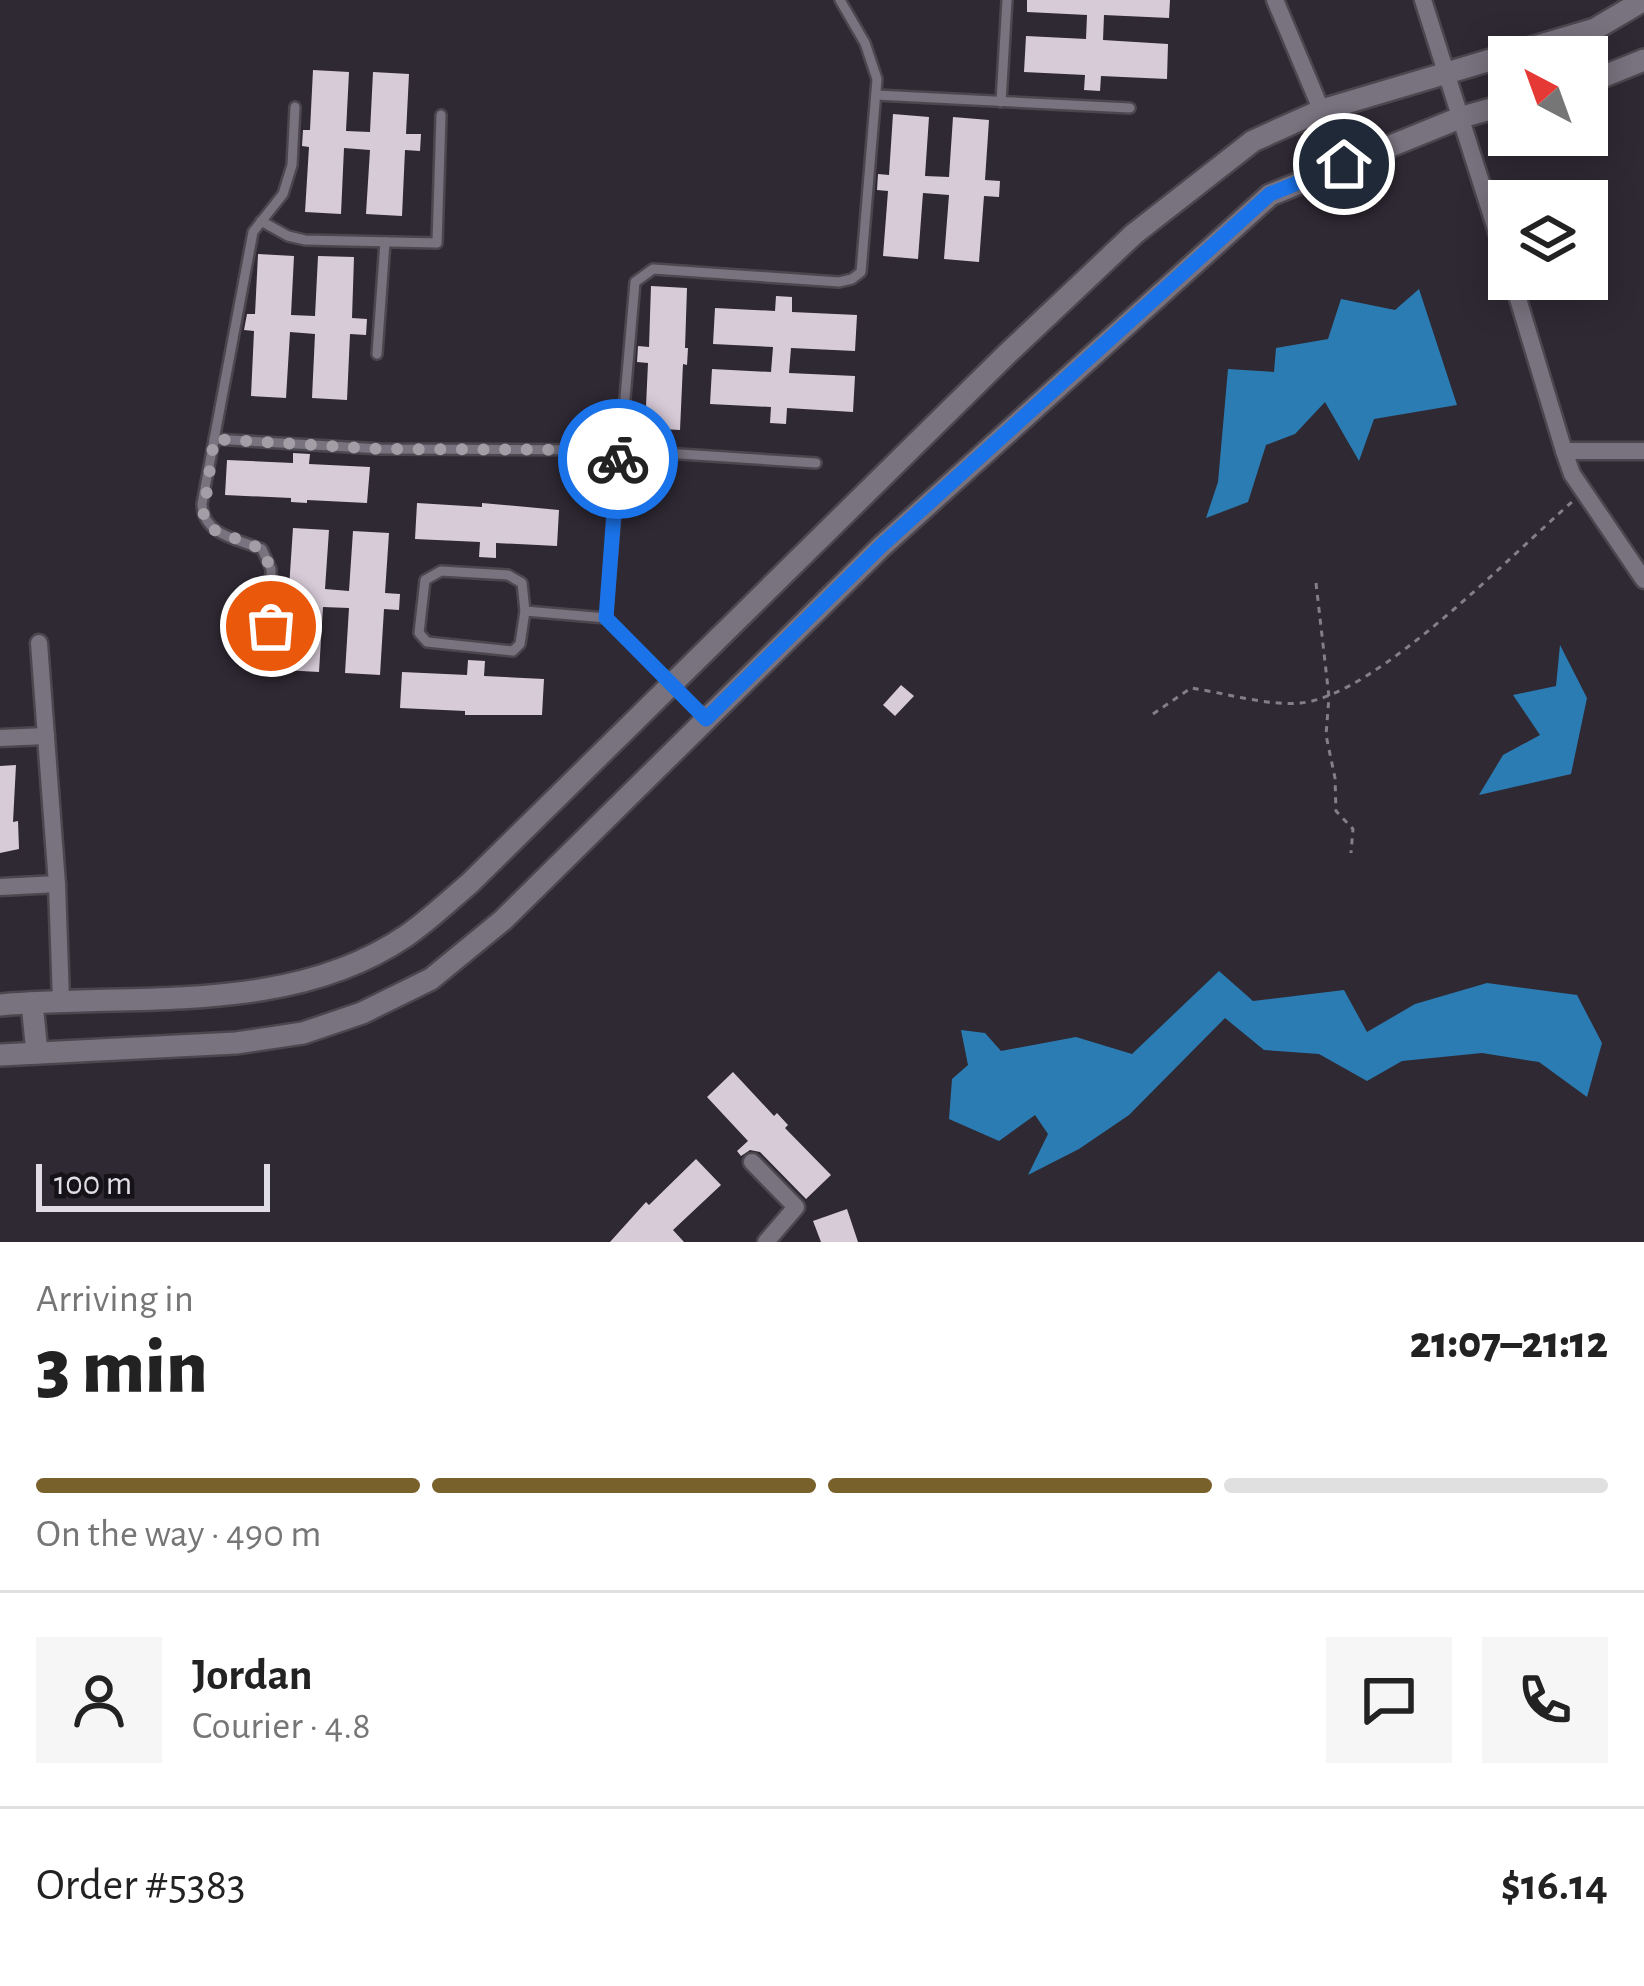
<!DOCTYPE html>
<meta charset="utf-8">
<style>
body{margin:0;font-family:"Alegreya Sans",sans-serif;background:#f6f6f6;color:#222;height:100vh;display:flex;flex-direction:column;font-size:45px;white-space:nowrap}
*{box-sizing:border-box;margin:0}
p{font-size:39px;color:#767676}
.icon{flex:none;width:66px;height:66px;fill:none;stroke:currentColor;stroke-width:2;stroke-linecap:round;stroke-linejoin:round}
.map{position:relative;height:1242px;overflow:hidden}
.details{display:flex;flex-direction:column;background:#fff;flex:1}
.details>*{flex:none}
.needle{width:78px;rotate:319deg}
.buttons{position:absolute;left:1488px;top:36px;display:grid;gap:24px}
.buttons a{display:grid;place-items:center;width:120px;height:120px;border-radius:0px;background:#fff;box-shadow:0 6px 30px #0003;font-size:60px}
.scale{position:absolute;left:36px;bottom:30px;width:234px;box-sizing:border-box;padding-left:12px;border:6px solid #e1dde4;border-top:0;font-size:33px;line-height:42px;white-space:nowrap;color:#e1dde4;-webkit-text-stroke:9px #161318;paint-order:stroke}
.pin{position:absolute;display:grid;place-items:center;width:102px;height:102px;color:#fff;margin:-51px;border:6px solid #fff;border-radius:50%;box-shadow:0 3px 12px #0007}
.courier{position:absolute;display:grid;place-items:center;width:120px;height:120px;margin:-60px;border:9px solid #1a73e8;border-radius:50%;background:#fff;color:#222;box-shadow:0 3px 15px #0007}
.headline em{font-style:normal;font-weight:800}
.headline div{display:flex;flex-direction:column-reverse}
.headline{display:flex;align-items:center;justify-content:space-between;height:204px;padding:0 36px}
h1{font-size:78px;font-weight:800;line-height:90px}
.bar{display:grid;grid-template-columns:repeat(4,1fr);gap:18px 12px;align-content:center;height:144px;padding:0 36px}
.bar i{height:15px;border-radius:9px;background:#e0e0e0}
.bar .selected{background:#79612b}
.bar p{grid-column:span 4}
.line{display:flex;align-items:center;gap:30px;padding:0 36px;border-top:3px solid #e0e0e0}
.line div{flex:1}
.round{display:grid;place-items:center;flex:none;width:126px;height:126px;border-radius:0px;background:#f6f6f6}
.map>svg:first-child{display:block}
</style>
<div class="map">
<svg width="1644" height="1242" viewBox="0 0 1644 1242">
<rect width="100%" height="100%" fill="#2f2933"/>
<g fill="#2b7cb3">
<path d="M1419,289L1457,405L1374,419L1359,461L1325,402L1295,434L1266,445L1248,502L1206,518L1218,482L1228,369L1274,372L1276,348L1328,339L1341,299L1395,310Z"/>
<path d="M1560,645L1587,698L1571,774L1479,795L1503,755L1540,735L1513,695L1556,686Z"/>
<path d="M1219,971L1253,1001L1344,990L1367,1032L1415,1004L1487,983L1577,995L1602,1043L1587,1097L1539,1062L1482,1053L1402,1061L1367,1081L1319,1054L1264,1050L1225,1018L1129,1115L1079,1149L1028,1175L1048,1134L1035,1115L999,1141L949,1119L952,1079L968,1065L961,1030L985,1033L1001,1051L1076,1037L1132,1054Z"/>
</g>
<g fill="#d7cbd7">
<path d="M1027,0H1170L1169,18L1104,15L1103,40L1168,44L1167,79L1101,76L1100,91L1084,90L1085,75L1024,72L1026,36L1086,39L1087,15L1027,12Z"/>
<path d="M313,70L349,72L346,131L370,132L373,72L409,74L406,134H421L420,151L405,150L402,216L366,214L370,150L344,148L341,214L305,212L309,147L302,146L303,130H310Z"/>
<path d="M893,114L929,117L925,176L949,177L953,117L989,120L985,180L1000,181L999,197L984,196L979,262L944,259L949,195L923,193L918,259L883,256L888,191L877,190L878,174L889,175Z"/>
<path d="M258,254L294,256L291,315L315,316L318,256L354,257L352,318L367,319L366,335L350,334L347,400L312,398L315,334L290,332L286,398L251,396L254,331L244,330L247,314H255Z"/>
<path d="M651,286L687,288L685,348H688L687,365L683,364L680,430L645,428L648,363L637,362L638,346L649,347Z"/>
<path d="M776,296L792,297V312L857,315L855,351L791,348L789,373L855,376L853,412L787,408L786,424L770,423L771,407L710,404L712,369L771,372L773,347L713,344L715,308L775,311Z"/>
<path d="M293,453L310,454L309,464L370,467L367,503L307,500V503L291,502V498L225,495L227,460L293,463Z"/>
<path d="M417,503L482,507V503L559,510L557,546L496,543V558L479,557L480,542L415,539Z"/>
<path d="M293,528L329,530L325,589L349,591L353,531L389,533L385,593L400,594L399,610L384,609L380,675L345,673L349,608L323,607L319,672L283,670L288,605L280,604V588H289Z"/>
<path d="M468,660L485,661L484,676L544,679L542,715H465V711L400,708L402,672L467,675Z"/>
<path d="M901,685L914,696L895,716L883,705Z"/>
<path d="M16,765L13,822L18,821L19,849L0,853V766Z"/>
<path d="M733,1072L774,1116L777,1113L788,1125L785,1128L831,1175L806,1199L760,1152L750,1150L741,1156L737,1151L748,1141L707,1097Z"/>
<path d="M696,1159L721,1185L673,1230L684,1242H610L646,1202L649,1205Z"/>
<path d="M847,1209L858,1242H821L813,1221Z"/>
</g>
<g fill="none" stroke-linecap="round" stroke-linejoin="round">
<g stroke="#4c474f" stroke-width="14">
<g id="service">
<path d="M876,95L1130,108"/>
<path d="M1001,102L1007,0"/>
<path d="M261,221L288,236L305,240L437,243L441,115"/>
<path d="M377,354L385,242"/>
<path d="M214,439L381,449L619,450L816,463"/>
<path d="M441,571L508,575L522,583L525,611L520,644L513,651L427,642L419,633L425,580Z"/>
<path d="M525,611L606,618"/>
<path d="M271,626V569L262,549C237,539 203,535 202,504L253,232L283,194L292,165L295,107"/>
<path d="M706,719L606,618L635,282L653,269L839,282L852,279L861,272L877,79L865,43L840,0"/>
</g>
</g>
<g stroke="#4c474f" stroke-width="21">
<g id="minor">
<path d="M1275,0L1344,164"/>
<path d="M1423,0L1509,270"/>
<path d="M1512,279L1564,451H1644"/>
<path d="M1564,451L1572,474L1644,580"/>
<path d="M39,643L57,884L61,1001"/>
<path d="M0,738L46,736"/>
<path d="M0,887L57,884"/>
<path d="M752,1162L796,1207L766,1242"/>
</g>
</g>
<g stroke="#4c474f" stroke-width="26">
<g id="tertiary">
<path d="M1587,83L1644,60"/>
<path d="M32,1003L37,1053"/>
<path d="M0,1005C134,993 288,1016 406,936C428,921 449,901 470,883L1007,354L1134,234L1253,141L1322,110L1595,29L1644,0"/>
<path d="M0,1055L236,1043L303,1033L362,1013L431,979L503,920L882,546L1270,195L1462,117L1509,104"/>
</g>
</g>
<g stroke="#847f87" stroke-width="3" stroke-dasharray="6 6" stroke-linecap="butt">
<path d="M1316,583L1329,697L1326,735L1335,778L1336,811L1353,829L1351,853"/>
<path d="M1153,714L1191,688C1225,693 1267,706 1301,703C1377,695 1512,554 1573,501"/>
</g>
<use href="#service" stroke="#79737f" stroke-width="9"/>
<use href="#minor" stroke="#79737f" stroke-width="16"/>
<use href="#tertiary" stroke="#79737f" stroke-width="21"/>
</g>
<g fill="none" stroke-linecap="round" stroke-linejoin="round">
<path stroke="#a39ea6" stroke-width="12" stroke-dasharray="0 21.6" d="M271,626V569L262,549L212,529L203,519L214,439L380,449L619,450L618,459"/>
<path stroke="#1a73e8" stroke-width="15" d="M618,459L606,618L706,719L881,546L1270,194L1344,164"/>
</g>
</svg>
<div class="buttons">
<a><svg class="needle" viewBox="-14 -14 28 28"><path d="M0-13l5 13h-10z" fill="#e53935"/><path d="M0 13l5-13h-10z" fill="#767676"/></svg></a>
<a><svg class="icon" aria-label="layers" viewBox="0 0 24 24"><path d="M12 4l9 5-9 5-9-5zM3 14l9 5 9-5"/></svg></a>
</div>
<div class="scale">100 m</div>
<div class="pin" style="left:271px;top:626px;background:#ea580c"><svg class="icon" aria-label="bag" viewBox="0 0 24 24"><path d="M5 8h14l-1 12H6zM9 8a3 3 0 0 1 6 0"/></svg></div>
<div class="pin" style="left:1344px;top:164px;background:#1f2937"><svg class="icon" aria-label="home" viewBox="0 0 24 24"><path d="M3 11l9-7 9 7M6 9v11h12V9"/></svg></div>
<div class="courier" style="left:618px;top:459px"><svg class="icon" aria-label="bike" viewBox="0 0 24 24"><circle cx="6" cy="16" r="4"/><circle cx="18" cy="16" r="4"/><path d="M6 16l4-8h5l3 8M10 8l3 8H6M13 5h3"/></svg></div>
</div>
<section class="details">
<div class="headline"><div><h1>3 min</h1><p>Arriving in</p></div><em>21:07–21:12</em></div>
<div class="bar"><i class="selected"></i><i class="selected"></i><i class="selected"></i><i></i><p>On the way · 490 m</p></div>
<div class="line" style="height:216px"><a class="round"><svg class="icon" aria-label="person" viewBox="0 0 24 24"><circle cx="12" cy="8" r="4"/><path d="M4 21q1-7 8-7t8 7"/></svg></a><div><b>Jordan</b><p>Courier · 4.8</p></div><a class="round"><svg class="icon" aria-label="chat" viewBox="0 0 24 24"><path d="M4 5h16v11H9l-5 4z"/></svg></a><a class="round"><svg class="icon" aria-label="phone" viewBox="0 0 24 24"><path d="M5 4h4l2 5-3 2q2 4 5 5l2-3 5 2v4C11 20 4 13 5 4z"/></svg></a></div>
<div class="line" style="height:156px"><div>Order #5383</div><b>$16.14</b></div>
</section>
